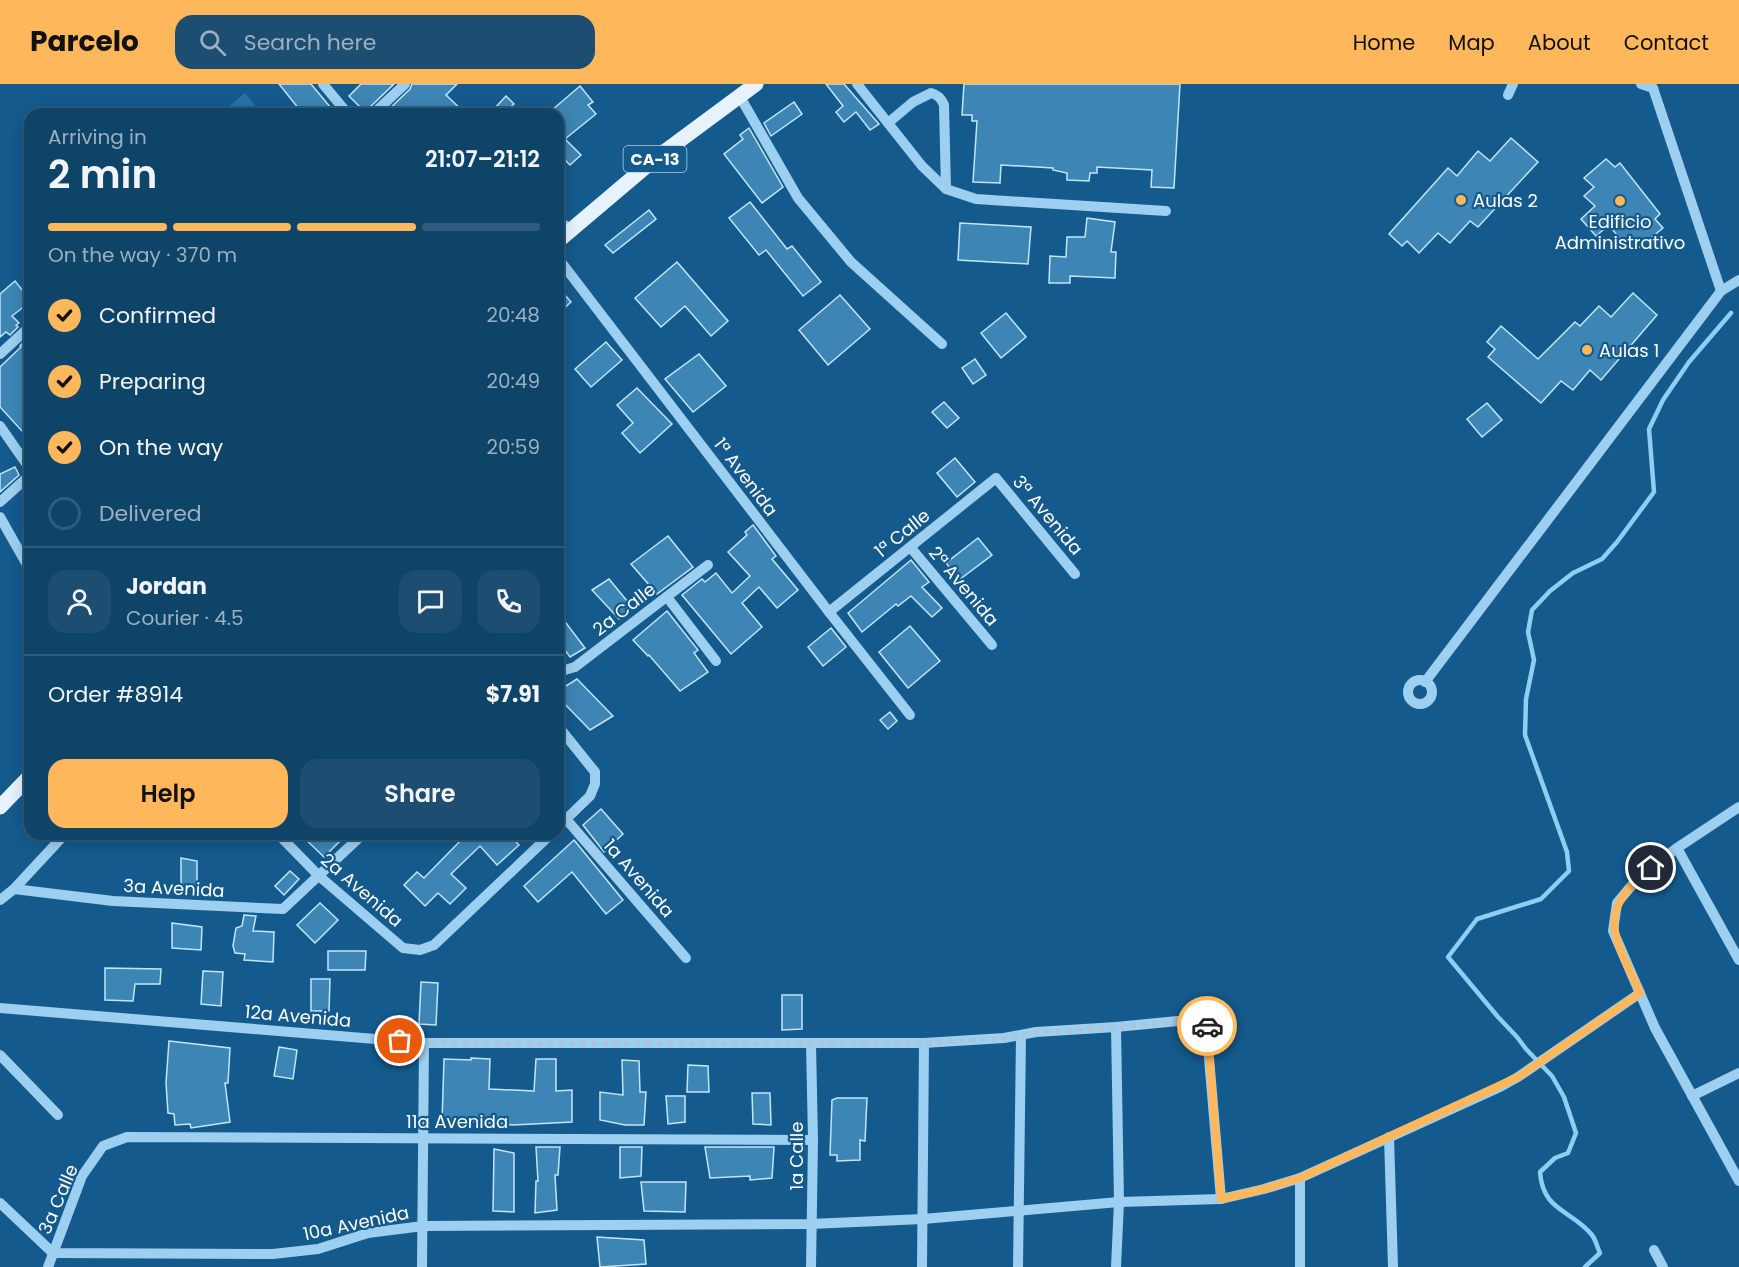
<!DOCTYPE html>
<meta charset="utf-8">
<style>
body{margin:0;font-family:Poppins,sans-serif;background:#1d4e71;color:#f1f3f6;height:100vh;display:flex;flex-direction:column;font-size:22px;white-space:nowrap}
*{box-sizing:border-box;margin:0}
p{font-size:20px;color:#9bb0c0}
.icon{flex:none;width:33px;height:33px;fill:none;stroke:currentColor;stroke-width:2;stroke-linecap:round;stroke-linejoin:round}
.map{position:relative;flex:1;overflow:hidden}
.sheet{position:absolute;left:24px;top:24px;width:540px;height:732px;display:flex;flex-direction:column;background:#0f4469;border-radius:18px;box-shadow:0 3px 15px #0003,0 0 0 2px #2f5c7d}
.sheet>*{flex:none}
.pin{position:absolute;display:grid;place-items:center;width:51px;height:51px;color:#fff;margin:-26px;border:3px solid #fff;border-radius:50%;box-shadow:0 2px 6px #0007}
.courier{position:absolute;display:grid;place-items:center;width:60px;height:60px;margin:-30px;border:4px solid #ffb75c;border-radius:50%;background:#fff;color:#222;box-shadow:0 2px 8px #0007}
.summary em{font-style:normal;font-weight:600}
.summary div{display:flex;flex-direction:column-reverse}
.summary{display:flex;align-items:center;justify-content:space-between;height:102px;padding:0 24px}
h1{font-size:39px;font-weight:600;line-height:45px}
.bar{display:grid;grid-template-columns:repeat(4,1fr);gap:9px 6px;align-content:center;height:72px;padding:0 24px}
.bar i{height:8px;border-radius:4px;background:#2f5c7d}
.bar .active{background:#ffb75c}
.bar p{grid-column:span 4}
.line{display:flex;align-items:center;gap:15px;padding:0 24px;border-top:2px solid #2f5c7d}
.line div{flex:1}
.round{display:grid;place-items:center;flex:none;width:63px;height:63px;border-radius:18px;background:#1d4e71}
ol{padding:0 24px;list-style:none}
li{display:flex;align-items:center;gap:18px;height:66px}
li p{margin-inline-start:auto}
li .icon{padding:6px;border-radius:50%;background:#ffb75c;color:#111;stroke-width:4}
li:last-child{color:#9bb0c0}
li i{width:33px;height:33px;border:3px solid #2f5c7d;border-radius:50%}
.primary-button{display:flex;gap:12px;margin-top:auto;padding:12px 24px}
.primary-button a{flex:1;height:69px;border-radius:18px;background:#ffb75c;color:#111;font-size:24px;font-weight:600;line-height:69px;text-align:center}
.primary-button a+a{background:#1d4e71;color:#f1f3f6}
header{display:flex;align-items:center;gap:36px;box-sizing:border-box;height:84px;padding:0 30px;background:#ffb75c;color:#111}
header strong{font-size:28px}
nav{display:flex;gap:33px;margin-inline-start:auto;font-size:21px}
.search{width:420px;height:54px;background:#1d4e71;display:flex;align-items:center;gap:15px;box-sizing:border-box;padding:0 21px;border-radius:18px;color:#9bb0c0;font-size:22px}
.map>svg:first-child{display:block}
</style>
<header>
<strong>Parcelo</strong>
<div class="search"><svg class="icon" aria-label="search" viewBox="0 0 24 24"><circle cx="10" cy="10" r="6"/><path d="M15 15l6 6"/></svg>Search here</div>
<nav><a>Home</a><a>Map</a><a>About</a><a>Contact</a></nav>
</header>
<div class="map">
<svg width="1739" height="1183" viewBox="0 0 1739 1183">
<rect width="100%" height="100%" fill="#145a8c"/>
<path fill="#2374a9" d="M245,9L262,30H220Z"/>
<g fill="none" stroke-linecap="round" stroke-linejoin="round">
<path stroke="#8fcdf3" stroke-width="4.5" d="M1585,1183L1600,1169C1597,1163 1596,1156 1592,1151C1571,1125 1543,1128 1540,1088L1555,1074L1568,1069L1576,1049L1564,1013L1552,992L1526,965L1517,953L1498,933L1448,873L1477,835L1541,815L1569,787L1567,768L1525,651L1526,615L1534,576L1528,548L1532,526L1550,507L1573,489L1602,475L1617,458L1654,408L1649,345L1663,316L1689,278L1731,229"/>
</g>
<g fill="#3d85b5" stroke="#c3e5fc" stroke-width="1.5">
<path d="M279,0H311L336,30H303Z"/>
<path d="M361,0H394L368,25L366,29L349,12Z"/>
<path d="M412,0H457L446,11L466,30H384L410,5Z"/>
<path d="M826,0H844L879,40L870,46L856,28L844,38L836,28L843,22Z"/>
<path d="M964,0H1180L1174,104L1151,103L1152,86L1097,83V89H1090L1089,97L1067,96V89L1053,86V84L1001,81L1000,99L973,98L977,37H972V31H962Z"/>
<path d="M580,2L593,18L588,21L596,30L565,55L581,71L570,81L558,69V30H555L552,26Z"/>
<path d="M506,12L514,20L503,30L495,24Z"/>
<path d="M794,18L802,30L771,52L764,39Z"/>
<path d="M749,44L783,103L762,119L724,70L743,55L740,51Z"/>
<path d="M1511,54L1538,78L1478,143L1470,137L1450,159L1438,149L1419,169L1407,157L1402,162L1389,150L1448,84L1457,92L1478,67L1490,77Z"/>
<path d="M1606,75L1615,83L1620,79L1660,130L1655,135L1663,144L1637,165L1629,156L1624,160L1609,141L1596,152L1581,135L1595,122L1584,112L1594,103L1584,94Z"/>
<path d="M750,118L787,165L792,162L821,198L803,212L766,166L759,171L729,134Z"/>
<path d="M649,126L656,135L613,169L605,161Z"/>
<path d="M1087,134L1115,138L1111,168H1116L1115,194L1070,192V199H1049L1050,172L1066,173L1067,153H1085Z"/>
<path d="M960,139L1031,143L1028,180L958,176Z"/>
<path d="M677,178L728,237L711,252L685,222L661,243L635,214Z"/>
<path d="M15,197L23,207L30,200V218L12,232L19,239L16,241L18,243L10,251L6,248L0,253V210Z"/>
<path d="M558,203L571,218L558,230Z"/>
<path d="M1633,209L1657,231L1601,296L1590,286L1573,306L1561,297L1541,319L1488,273L1495,265L1487,258L1501,242L1538,275L1575,238L1580,242L1599,222L1611,233Z"/>
<path d="M840,211L870,245L828,281L799,246Z"/>
<path d="M1006,229L1026,253L1001,274L981,249Z"/>
<path d="M28,254L30,255V340L22,347L0,323V283L21,263L20,262Z"/>
<path d="M606,258L622,276L591,303L575,285Z"/>
<path d="M699,270L726,302L693,328L665,295Z"/>
<path d="M975,275L986,291L973,300L962,284Z"/>
<path d="M637,304L672,340L640,369L622,349L633,339L617,321Z"/>
<path d="M944,318L959,334L947,344L932,328Z"/>
<path d="M1487,319L1502,336L1482,353L1467,335Z"/>
<path d="M955,374L975,398L957,413L937,389Z"/>
<path d="M15,383L19,391L0,408V390Z"/>
<path d="M753,441L776,472L772,475L798,506L777,524L759,503L742,519L762,543L731,570L682,511L702,495L705,498L716,489L732,509L750,492L728,468L747,451L745,448Z"/>
<path d="M668,452L693,483L657,510L631,480Z"/>
<path d="M978,454L992,471L959,496L946,479Z"/>
<path d="M911,476L929,498L922,503L942,524L932,533L911,512L898,522L896,520L862,548L848,529Z"/>
<path d="M609,495L632,523L619,535L592,506Z"/>
<path d="M667,527L698,566L694,569L708,588L680,607L649,571L648,572L633,556Z"/>
<path d="M566,539L585,564L570,573L565,566L558,572V543Z"/>
<path d="M910,542L940,577L908,604L879,568Z"/>
<path d="M831,544L846,563L823,582L808,563Z"/>
<path d="M577,595L613,632L590,646L558,613V607Z"/>
<path d="M890,628L897,637L888,645L880,636Z"/>
<path d="M601,725L623,750L604,768L583,741Z"/>
<path d="M300,750H334L341,756L324,773Z"/>
<path d="M467,750H509L519,761L497,781L480,762L451,790L466,804L450,820L438,809L425,822L404,801L417,788L424,794Z"/>
<path d="M574,756L623,816L606,830L572,788L538,818L524,802Z"/>
<path d="M181,774L197,777V805L181,804Z"/>
<path d="M290,787L299,795L284,811L275,802Z"/>
<path d="M320,819L338,836L315,859L297,841Z"/>
<path d="M244,831L256,832L253,847L274,848L273,878L244,876L245,870L235,869L233,862L236,844L242,842Z"/>
<path d="M172,839L202,843L201,866L172,864Z"/>
<path d="M328,867H366L365,886H328Z"/>
<path d="M105,884L161,885L160,900H135L133,917L105,916Z"/>
<path d="M203,887L223,888L221,922L201,920Z"/>
<path d="M311,895H330L329,927H311Z"/>
<path d="M421,898L438,899L436,941L419,940Z"/>
<path d="M782,911H802V945L782,946Z"/>
<path d="M169,957L230,964L228,999H225L230,1038L191,1044L190,1040L175,1041L174,1030L168,1029L166,999Z"/>
<path d="M279,963L297,966L293,995L274,992Z"/>
<path d="M471,974L490,975L489,1005L534,1007L536,975H556V1007L572,1006V1038L513,1041L467,1037L442,1038L444,975L471,976Z"/>
<path d="M622,976L639,977L640,1008H646L644,1041H625L600,1036V1008L623,1011Z"/>
<path d="M688,981L708,982L709,1008H687Z"/>
<path d="M752,1009H770L771,1041L753,1040Z"/>
<path d="M666,1012H685V1038L668,1040Z"/>
<path d="M837,1014H867L865,1057L860,1056V1076L837,1077V1071H830L832,1016Z"/>
<path d="M536,1063H560L558,1091H555L557,1126L535,1129L536,1097H538Z"/>
<path d="M620,1063H642L641,1092L620,1094Z"/>
<path d="M705,1063H774L772,1094L750,1096V1092L710,1094Z"/>
<path d="M494,1065L514,1069V1128L493,1127Z"/>
<path d="M641,1098H686L685,1128L644,1127Z"/>
<path d="M597,1153L644,1156L646,1180L600,1183Z"/>
</g>
<g fill="none" stroke-linecap="round" stroke-linejoin="round">
<g stroke="#9dcff0" stroke-width="10">
<path d="M323,0L348,30"/>
<path d="M857,0L922,82L946,105L976,115L1166,127"/>
<path d="M1641,0L1653,4L1721,207"/>
<path d="M739,11L798,114L851,178L942,260"/>
<path d="M1508,11L1513,0"/>
<path d="M373,30L405,0"/>
<path d="M888,39L913,18L931,9C938,11 941,14 944,21L946,105"/>
<path d="M558,137L571,145"/>
<path d="M558,174L829,528L910,631"/>
<path d="M0,270L26,246L30,245"/>
<path d="M0,342L30,385"/>
<path d="M0,418L30,391"/>
<path d="M0,433L30,486"/>
<path d="M911,464L992,561"/>
<path d="M667,513L716,577"/>
<path d="M829,528L996,394L1075,490"/>
<path d="M558,588L575,583L708,481"/>
<circle cx="1420" cy="608" r="12"/>
<path d="M1425,598L1721,207L1739,196"/>
<path d="M558,642L595,688V700L590,712L558,743"/>
<path d="M1739,723L1677,764L1638,794L1617,819L1613,847L1655,944L1739,1097"/>
<path d="M566,735L686,874"/>
<path d="M278,750L319,792L403,864L420,866L434,861L551,750"/>
<path d="M1677,764L1739,876"/>
<path d="M14,805L113,817L283,825L363,750"/>
<path d="M0,816L14,805L65,750"/>
<path d="M0,924L424,959H924L1004,954L1036,948L1116,943L1178,937L1206,939L1221,1115"/>
<path d="M811,960L813,1056L811,1183"/>
<path d="M0,971L58,1031"/>
<path d="M1692,1012L1739,989"/>
<path d="M1389,1053L1393,1183"/>
<path d="M1300,1094V1183"/>
<path d="M0,1119L53,1169L273,1170L318,1165L368,1149L423,1142L811,1140L923,1135L1119,1118L1221,1115L1264,1105L1300,1094L1500,1003L1518,993L1640,909"/>
<path d="M1654,1166L1663,1183"/>
<path d="M48,1183L82,1092L103,1062L127,1053L813,1056"/>
<path d="M422,1183L424,959"/>
<path d="M922,1183L924,959"/>
<path d="M1018,1183L1021,951"/>
<path d="M1116,1183L1119,1118L1116,943"/>
</g>
<g stroke="#e6f3ff" stroke-width="15">
<path d="M558,157L656,74L756,0"/>
<path d="M0,723L30,692"/>
</g>
</g>
<g fill="none" stroke-linecap="round" stroke-linejoin="round">
<path stroke="#adc5d7" stroke-width="6" stroke-dasharray="0 10.8" d="M400,957L497,960L924,959L1004,954L1036,948L1116,944L1178,937L1206,939L1207,942"/>
<path stroke="#ffb75c" stroke-width="8" d="M1207,942L1221,1115L1264,1105L1300,1094L1518,993L1640,909C1615,852 1593,830 1651,784"/>
</g>
<g fill="#ffb75c" stroke="#145a8c" stroke-width="2">
<circle cx="1461" cy="116" r="6"/>
<circle cx="1620" cy="117" r="6"/>
<circle cx="1587" cy="266" r="6"/>
</g>
<g text-anchor="middle" dominant-baseline="central" stroke-width="4.5" stroke-linejoin="round" paint-order="stroke">
<rect fill="#145a8c" stroke="#b8cedc" stroke-width="1.5" x="623.5" y="62" width="63" height="26" rx="4.5"/>
<g font-size="16" font-weight="bold" fill="#fff">
<text x="655" y="75">CA-13</text>
</g>
<g font-size="18" fill="#fff" stroke="#145a8c" text-anchor="start">
<text x="1473" y="116">Aulas 2</text>
<text x="1620" y="137" text-anchor="middle">Edificio<tspan x="1620" dy="21">Administrativo</tspan></text>
<text x="1599" y="266">Aulas 1</text>
</g>
<g font-size="18" fill="#fff" stroke="#145a8c">
<text transform="translate(746 393) rotate(53)">1ª Avenida</text>
<text transform="translate(1048 431) rotate(50)">3ª Avenida</text>
<text transform="translate(902 449) rotate(-39)">1ª Calle</text>
<text transform="translate(964 502) rotate(50)">2ª Avenida</text>
<text transform="translate(624 525) rotate(-38)">2a Calle</text>
<text transform="translate(639 794) rotate(49)">1a Avenida</text>
<text transform="translate(174 804) rotate(3)">3a Avenida</text>
<text transform="translate(362 806) rotate(41)">2a Avenida</text>
<text transform="translate(298 932) rotate(5)">12a Avenida</text>
<text x="457" y="1037">11a Avenida</text>
<text transform="translate(796 1072) rotate(-90)">1a Calle</text>
<text transform="translate(58 1115) rotate(-67)">3a Calle</text>
<text transform="translate(356 1139) rotate(-12)">10a Avenida</text>
</g>
</g>
</svg>
<div class="pin" style="left:400px;top:957px;background:#ea580c"><svg class="icon" aria-label="bag" viewBox="0 0 24 24"><path d="M5 8h14l-1 12H6zM9 8a3 3 0 0 1 6 0"/></svg></div>
<div class="pin" style="left:1651px;top:784px;background:#1f2937"><svg class="icon" aria-label="home" viewBox="0 0 24 24"><path d="M3 11l9-7 9 7M6 9v11h12V9"/></svg></div>
<div class="courier" style="left:1207px;top:942px"><svg class="icon" aria-label="car" viewBox="0 0 24 24"><path d="M5 17H2v-5l4-1 3-4h7l3 4 3 1v5h-3M9 17h6M6 11h13"/><circle cx="7" cy="17" r="2"/><circle cx="17" cy="17" r="2"/></svg></div>
<section class="sheet">
<div class="summary"><div><h1>2 min</h1><p>Arriving in</p></div><em>21:07–21:12</em></div>
<div class="bar"><i class="active"></i><i class="active"></i><i class="active"></i><i></i><p>On the way · 370 m</p></div>
<ol>
<li><svg class="icon" aria-label="check" viewBox="0 0 24 24"><path d="M5 12l5 5 9-10"/></svg>Confirmed<p>20:48</p></li>
<li><svg class="icon" aria-label="check" viewBox="0 0 24 24"><path d="M5 12l5 5 9-10"/></svg>Preparing<p>20:49</p></li>
<li><svg class="icon" aria-label="check" viewBox="0 0 24 24"><path d="M5 12l5 5 9-10"/></svg>On the way<p>20:59</p></li>
<li><i></i>Delivered</li>
</ol>
<div class="line" style="height:108px"><a class="round"><svg class="icon" aria-label="person" viewBox="0 0 24 24"><circle cx="12" cy="8" r="4"/><path d="M4 21q1-7 8-7t8 7"/></svg></a><div><b>Jordan</b><p>Courier · 4.5</p></div><a class="round"><svg class="icon" aria-label="chat" viewBox="0 0 24 24"><path d="M4 5h16v11H9l-5 4z"/></svg></a><a class="round"><svg class="icon" aria-label="phone" viewBox="0 0 24 24"><path d="M5 4h4l2 5-3 2q2 4 5 5l2-3 5 2v4C11 20 4 13 5 4z"/></svg></a></div>
<div class="line" style="height:78px"><div>Order #8914</div><b>$7.91</b></div>
<div class="primary-button"><a>Help</a><a>Share</a></div>
</section>
</div>
